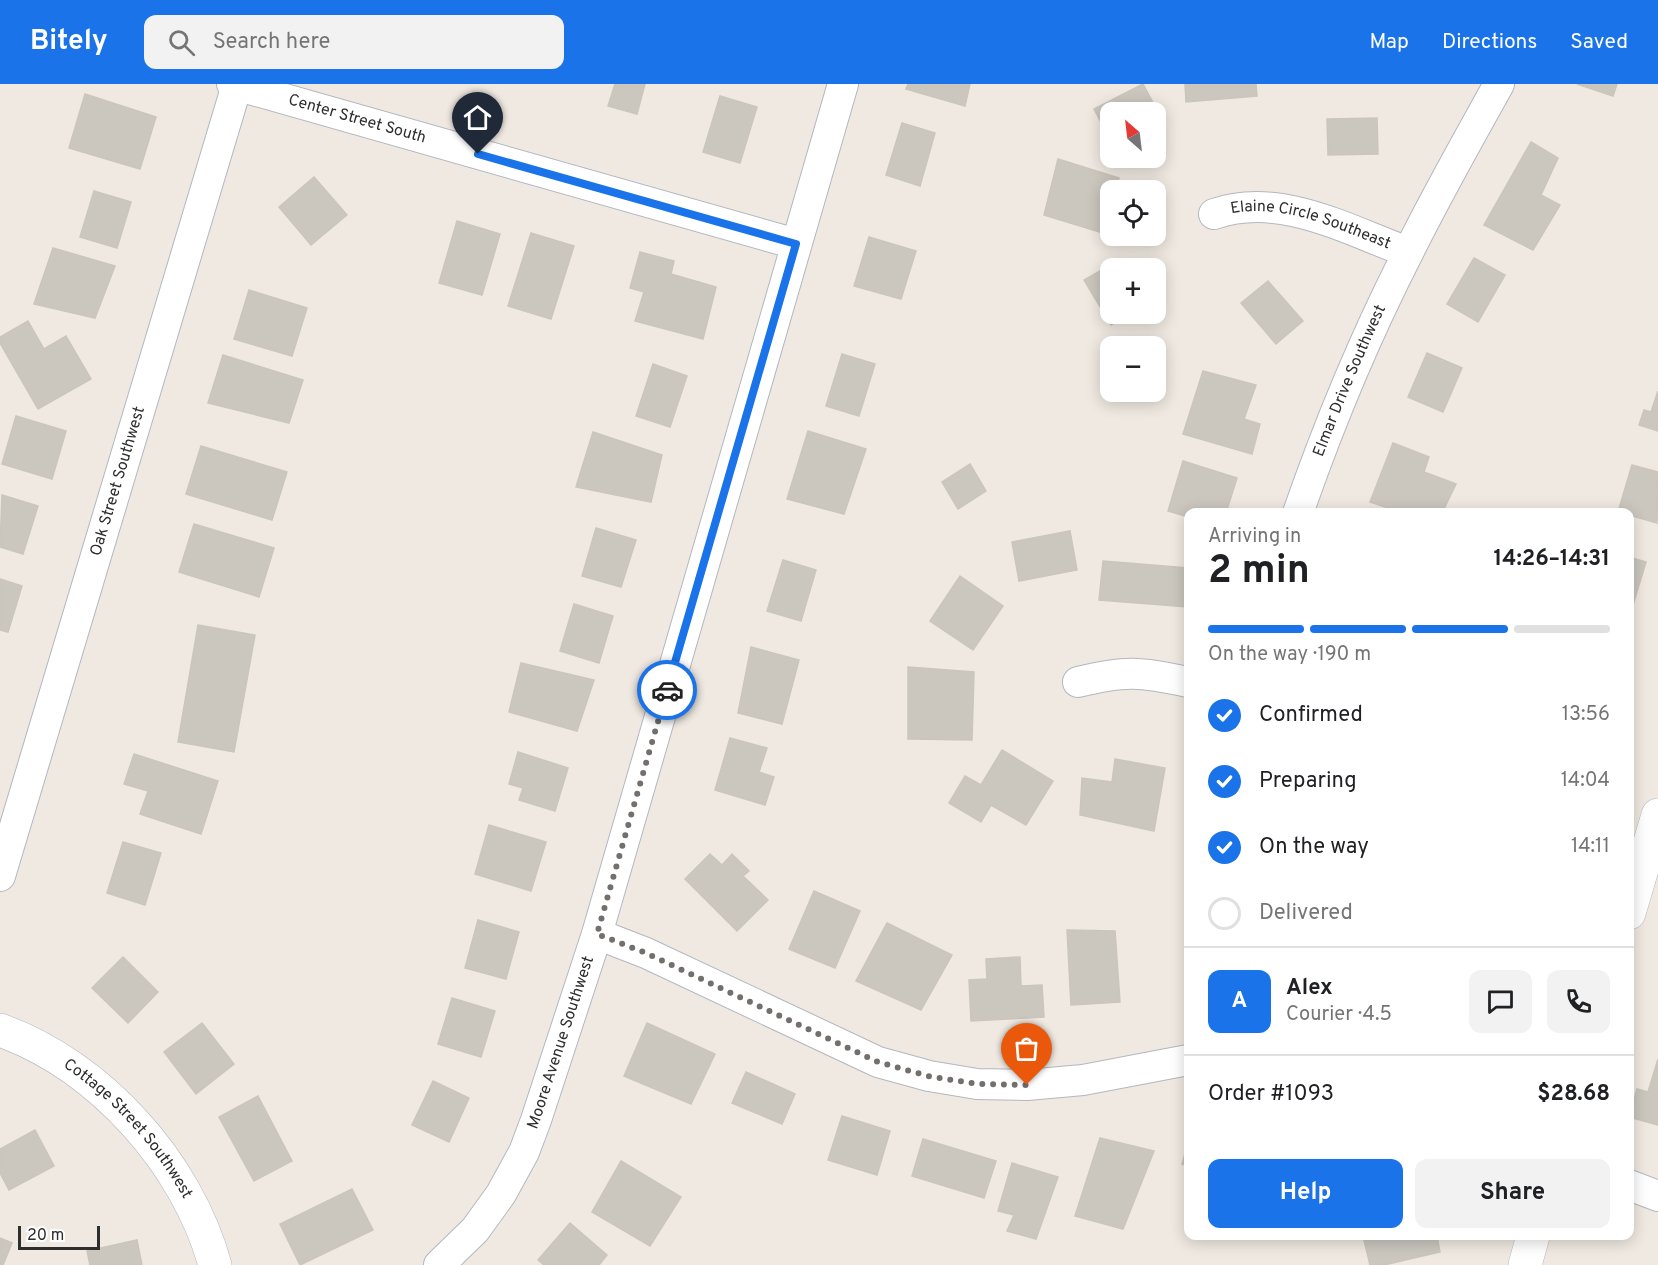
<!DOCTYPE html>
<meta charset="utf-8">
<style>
body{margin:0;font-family:Overpass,sans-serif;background:#f2f2f2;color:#202124;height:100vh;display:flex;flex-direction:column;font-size:22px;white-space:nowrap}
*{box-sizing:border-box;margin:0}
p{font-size:20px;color:#757577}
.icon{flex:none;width:33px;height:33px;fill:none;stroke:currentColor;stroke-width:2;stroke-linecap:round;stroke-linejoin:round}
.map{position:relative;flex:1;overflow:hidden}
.side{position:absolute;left:1184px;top:424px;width:450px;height:732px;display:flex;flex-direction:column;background:#fff;border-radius:12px;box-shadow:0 3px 15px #0003}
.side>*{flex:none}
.needle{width:39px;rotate:332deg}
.fabs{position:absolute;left:1100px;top:18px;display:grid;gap:12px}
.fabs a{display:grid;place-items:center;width:66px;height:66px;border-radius:12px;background:#fff;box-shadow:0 3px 15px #0003;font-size:30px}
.scale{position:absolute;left:18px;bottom:15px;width:82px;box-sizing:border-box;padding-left:6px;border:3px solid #2e2e2e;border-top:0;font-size:16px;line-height:21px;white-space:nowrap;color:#2e2e2e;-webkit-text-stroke:4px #fff;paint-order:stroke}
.pin{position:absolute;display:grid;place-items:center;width:51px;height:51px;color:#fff;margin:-62px -26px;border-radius:50% 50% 50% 0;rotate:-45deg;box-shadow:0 0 6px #0007}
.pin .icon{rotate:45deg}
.courier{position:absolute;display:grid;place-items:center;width:60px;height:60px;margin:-30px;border:4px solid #1a73e8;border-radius:50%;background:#fff;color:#222;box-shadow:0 2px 8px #0007}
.head em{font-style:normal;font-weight:700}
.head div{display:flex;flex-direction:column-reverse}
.head{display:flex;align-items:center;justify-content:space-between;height:102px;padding:0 24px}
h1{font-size:39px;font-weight:700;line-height:45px}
.bar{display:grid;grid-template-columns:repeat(4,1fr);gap:9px 6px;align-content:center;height:72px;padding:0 24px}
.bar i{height:8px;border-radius:4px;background:#e0e0e0}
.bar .selected{background:#1a73e8}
.bar p{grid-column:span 4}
.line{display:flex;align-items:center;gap:15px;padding:0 24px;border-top:2px solid #e0e0e0}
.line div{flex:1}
.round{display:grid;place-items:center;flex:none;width:63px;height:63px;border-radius:12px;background:#f2f2f2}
ol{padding:0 24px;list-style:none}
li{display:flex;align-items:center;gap:18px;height:66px}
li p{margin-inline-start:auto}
li .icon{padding:6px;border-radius:50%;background:#1a73e8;color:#fff;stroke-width:4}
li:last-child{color:#757577}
li i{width:33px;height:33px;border:3px solid #e0e0e0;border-radius:50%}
.primary-button{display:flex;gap:12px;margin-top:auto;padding:12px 24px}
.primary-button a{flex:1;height:69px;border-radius:12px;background:#1a73e8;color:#fff;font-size:24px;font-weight:700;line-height:69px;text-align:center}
.primary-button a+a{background:#f2f2f2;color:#202124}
header{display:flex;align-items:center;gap:36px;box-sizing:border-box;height:84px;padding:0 30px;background:#1a73e8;color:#fff}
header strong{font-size:28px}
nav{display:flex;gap:33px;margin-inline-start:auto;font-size:21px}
.search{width:420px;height:54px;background:#f2f2f2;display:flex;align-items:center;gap:15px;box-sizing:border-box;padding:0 21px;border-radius:12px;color:#757577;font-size:22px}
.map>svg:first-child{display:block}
</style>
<header>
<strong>Bitely</strong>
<div class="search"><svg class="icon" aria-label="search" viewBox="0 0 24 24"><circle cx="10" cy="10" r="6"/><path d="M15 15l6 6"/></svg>Search here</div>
<nav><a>Map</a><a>Directions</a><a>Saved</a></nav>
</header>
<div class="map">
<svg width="1658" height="1181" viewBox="0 0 1658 1181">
<rect width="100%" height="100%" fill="#efe9e1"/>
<g fill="#cbc7bf" stroke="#cbc5ba" stroke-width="1.5">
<path d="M615,0H645L637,30L608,22Z"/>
<path d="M908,0H970L965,22L906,5Z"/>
<path d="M1143,0L1159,30L1155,32V28H1110V55L1094,25Z"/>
<path d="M1185,0H1256L1257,12L1186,18Z"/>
<path d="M1577,0H1617L1613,12Z"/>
<path d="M85,10L156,33L140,85L69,64Z"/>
<path d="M720,12L757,23L740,79L703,68Z"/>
<path d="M1377,34L1378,70L1328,71L1327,35Z"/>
<path d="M902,39L935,49L920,102L886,91Z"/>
<path d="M1531,58L1558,74L1541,111L1560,121L1533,166L1484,141Z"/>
<path d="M1058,75L1119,94L1115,106H1110V125L1103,149L1044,131Z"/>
<path d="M314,93L347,131L311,161L279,123Z"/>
<path d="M94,107L131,118L117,164L80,153Z"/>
<path d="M457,137L500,150L482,211L439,199Z"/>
<path d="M531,149L574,162L551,235L508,222Z"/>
<path d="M869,153L916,167L901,215L854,202Z"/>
<path d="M53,164L115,182L95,234L34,220Z"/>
<path d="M640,168L674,177L671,190L716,203L703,255L635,237L644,208L630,204Z"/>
<path d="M1474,174L1505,191L1478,238L1447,220Z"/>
<path d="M1114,179L1117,184H1110V230H1130L1111,241L1084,196Z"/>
<path d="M1268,197L1303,237L1276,260L1241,219Z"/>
<path d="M249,206L307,224L292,272L234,255Z"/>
<path d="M28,237L44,265L66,252L91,295L38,325L0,259V253Z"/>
<path d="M1427,269L1462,284L1443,328L1408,313Z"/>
<path d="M842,270L875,280L859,332L826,322Z"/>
<path d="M223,271L303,296L289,339L208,319Z"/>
<path d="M653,280L687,292L670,343L636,332Z"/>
<path d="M1203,287L1256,301L1244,335L1260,340L1252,370L1183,350Z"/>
<path d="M1658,307V347L1639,341L1644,326L1651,328Z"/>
<path d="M16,332L66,347L52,395L2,380Z"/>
<path d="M808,347L866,365L844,430L787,415Z"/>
<path d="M593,348L662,371L651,418L576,403Z"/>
<path d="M1393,359L1429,373L1424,388L1456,400L1442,429H1403L1370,418Z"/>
<path d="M201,362L287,388L272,436L186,410Z"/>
<path d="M1183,377L1237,394L1226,429H1188V433L1168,427Z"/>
<path d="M970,380L986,407L958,425L942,398Z"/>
<path d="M1632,381L1658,388L1657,439L1618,428Z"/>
<path d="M2,411L38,422L23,470L0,463Z"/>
<path d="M194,440L274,464L259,513L179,488Z"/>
<path d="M596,444L636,456L621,503L582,492Z"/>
<path d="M1070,447L1077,486L1019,497L1012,458Z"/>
<path d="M1629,473L1646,478L1632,524L1629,523Z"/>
<path d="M783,476L816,486L801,537L767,527Z"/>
<path d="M1103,477L1188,484V523L1099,516Z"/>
<path d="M960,492L1003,522L973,566L930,537Z"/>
<path d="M0,495L22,502L8,548L0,546Z"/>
<path d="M574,520L613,532L599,579L560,567Z"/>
<path d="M198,541L255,551L234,668L178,658Z"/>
<path d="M751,563L799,576L782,640L738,629Z"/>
<path d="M521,579L594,596L577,647L509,628Z"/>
<path d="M908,583L974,588L972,656L908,655Z"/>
<path d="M730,654L767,664L759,688L774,693L765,721L715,706Z"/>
<path d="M1002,666L1053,697L1026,741L991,721L981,738L949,719L965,692L981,701Z"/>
<path d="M518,668L568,684L555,727L519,716L523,704L509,700Z"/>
<path d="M134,670L218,697L201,750L140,730L148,707L124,700Z"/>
<path d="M1115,675L1165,684L1154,747L1080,731L1082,694L1112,698Z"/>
<path d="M489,741L546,758L531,807L475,790Z"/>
<path d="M123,758L161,769L145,821L107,809Z"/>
<path d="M710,770L722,781L732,770L749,787L743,792L768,816L737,847L685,795Z"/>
<path d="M814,807L860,827L835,884L789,865Z"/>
<path d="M478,836L519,848L506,895L465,884Z"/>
<path d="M887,839L952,871L921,926L856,897Z"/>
<path d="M1067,846L1115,847L1120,918L1071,921Z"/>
<path d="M123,873L158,908L128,939L92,904Z"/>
<path d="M1020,873L1021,902L1042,901L1044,933L971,937L969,896L987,895L986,875Z"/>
<path d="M452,914L495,927L481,973L438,960Z"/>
<path d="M202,939L234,980L196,1010L164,968Z"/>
<path d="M647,939L715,970L691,1020L624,992Z"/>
<path d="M1658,975V1041L1629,1033L1637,1005L1648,1008Z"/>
<path d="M746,988L795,1010L782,1040L732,1019Z"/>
<path d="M433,997L469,1014L449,1058L412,1041Z"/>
<path d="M258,1012L292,1077L254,1097L219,1033Z"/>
<path d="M842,1032L890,1047L877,1091L828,1076Z"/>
<path d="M35,1046L54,1082L9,1106L0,1089V1065Z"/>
<path d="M1100,1054L1154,1067L1123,1145L1075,1132Z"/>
<path d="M923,1055L996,1077L984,1114L912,1092Z"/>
<path d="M1188,1059V1082L1182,1080Z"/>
<path d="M621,1077L681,1113L650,1162L592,1128Z"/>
<path d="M1012,1079L1058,1093L1036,1155L1007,1147L1014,1131L998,1127Z"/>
<path d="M352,1105L373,1146L300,1181L280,1140Z"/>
<path d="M570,1139L607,1171L599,1181H544L538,1176Z"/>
<path d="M1363,1152H1437L1440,1168L1384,1181H1370Z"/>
<path d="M0,1154L12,1159L3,1181H0Z"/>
<path d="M137,1156L142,1181H90L87,1167Z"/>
</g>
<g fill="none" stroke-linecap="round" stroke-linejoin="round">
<g stroke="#b4b7c1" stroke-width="32">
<g id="street">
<path id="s1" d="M232,0L796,160"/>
<path id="s2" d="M1214,130C1280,107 1347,146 1408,168"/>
<path id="s3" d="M1298,429C1329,340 1365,253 1408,169C1436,112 1468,56 1499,0"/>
<path d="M1078,598C1126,586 1141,588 1188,598"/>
<path id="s4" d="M0,792L237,1"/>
<path d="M597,850L646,869L878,978L929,992L977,1000L1027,1001L1083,996L1188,976"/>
<path d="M1629,1101L1658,1112"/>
<path id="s5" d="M439,1181L475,1146L501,1110L524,1068L536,1036L597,850L843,0"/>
</g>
</g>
<g stroke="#b4b7c1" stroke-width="34">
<g id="secondary">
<path d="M1629,829L1658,731"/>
<path id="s6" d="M0,946C100,982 187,1079 215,1181"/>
<path d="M1525,1181L1533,1152"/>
</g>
</g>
<use href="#street" stroke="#fff" stroke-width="30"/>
<use href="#secondary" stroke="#fff" stroke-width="33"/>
</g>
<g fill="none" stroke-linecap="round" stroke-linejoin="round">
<path stroke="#726f6d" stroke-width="6" stroke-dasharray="0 10.8" d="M667,606L597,850L646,869L878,978L928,992L977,1000L1027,1001"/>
<path stroke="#1a73e8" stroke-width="8" d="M478,70L796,160L667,606"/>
</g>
<g text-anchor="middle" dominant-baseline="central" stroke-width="4.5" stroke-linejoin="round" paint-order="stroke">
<g font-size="16" fill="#2e2e2e" stroke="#fff">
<text stroke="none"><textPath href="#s1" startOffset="130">Center Street South</textPath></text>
<text stroke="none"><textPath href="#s2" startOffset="100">Elaine Circle Southeast</textPath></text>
<text stroke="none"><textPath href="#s3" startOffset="142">Elmar Drive Southwest</textPath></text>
<text stroke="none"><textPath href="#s4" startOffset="412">Oak Street Southwest</textPath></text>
<text stroke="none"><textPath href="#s5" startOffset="258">Moore Avenue Southwest</textPath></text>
<text stroke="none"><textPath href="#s6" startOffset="165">Cottage Street Southwest</textPath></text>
</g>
</g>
</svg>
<div class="fabs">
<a><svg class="needle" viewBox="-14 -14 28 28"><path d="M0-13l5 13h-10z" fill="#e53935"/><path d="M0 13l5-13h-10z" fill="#757577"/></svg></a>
<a><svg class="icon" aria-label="locate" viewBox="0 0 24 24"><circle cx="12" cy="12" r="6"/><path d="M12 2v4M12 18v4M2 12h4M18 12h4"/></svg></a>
<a>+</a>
<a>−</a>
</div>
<div class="scale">20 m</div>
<div class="pin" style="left:1027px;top:1001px;background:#ea580c"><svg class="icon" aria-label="bag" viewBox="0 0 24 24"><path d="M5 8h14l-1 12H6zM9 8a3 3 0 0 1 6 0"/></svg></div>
<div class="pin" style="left:478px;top:70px;background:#1f2937"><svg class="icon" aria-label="home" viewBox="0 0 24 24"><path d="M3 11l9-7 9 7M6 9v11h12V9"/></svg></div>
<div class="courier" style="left:667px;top:606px"><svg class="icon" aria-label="car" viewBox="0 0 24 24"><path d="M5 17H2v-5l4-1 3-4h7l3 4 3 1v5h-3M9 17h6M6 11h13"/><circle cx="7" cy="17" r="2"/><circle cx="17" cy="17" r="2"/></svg></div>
<section class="side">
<div class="head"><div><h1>2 min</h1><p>Arriving in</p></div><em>14:26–14:31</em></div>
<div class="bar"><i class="selected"></i><i class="selected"></i><i class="selected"></i><i></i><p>On the way · 190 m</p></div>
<ol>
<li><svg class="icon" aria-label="check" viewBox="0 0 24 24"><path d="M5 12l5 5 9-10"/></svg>Confirmed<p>13:56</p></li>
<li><svg class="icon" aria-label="check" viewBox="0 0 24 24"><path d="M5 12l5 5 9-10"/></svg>Preparing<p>14:04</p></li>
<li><svg class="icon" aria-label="check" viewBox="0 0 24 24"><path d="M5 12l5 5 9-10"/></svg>On the way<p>14:11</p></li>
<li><i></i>Delivered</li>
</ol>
<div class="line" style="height:108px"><b class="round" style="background:#1a73e8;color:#fff">A</b><div><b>Alex</b><p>Courier · 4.5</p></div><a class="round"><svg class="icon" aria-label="chat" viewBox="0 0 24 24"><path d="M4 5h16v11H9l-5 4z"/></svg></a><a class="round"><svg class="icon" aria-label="phone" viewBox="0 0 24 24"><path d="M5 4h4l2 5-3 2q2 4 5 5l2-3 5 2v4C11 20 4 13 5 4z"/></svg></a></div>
<div class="line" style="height:78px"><div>Order #1093</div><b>$28.68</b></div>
<div class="primary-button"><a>Help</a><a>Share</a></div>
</section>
</div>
